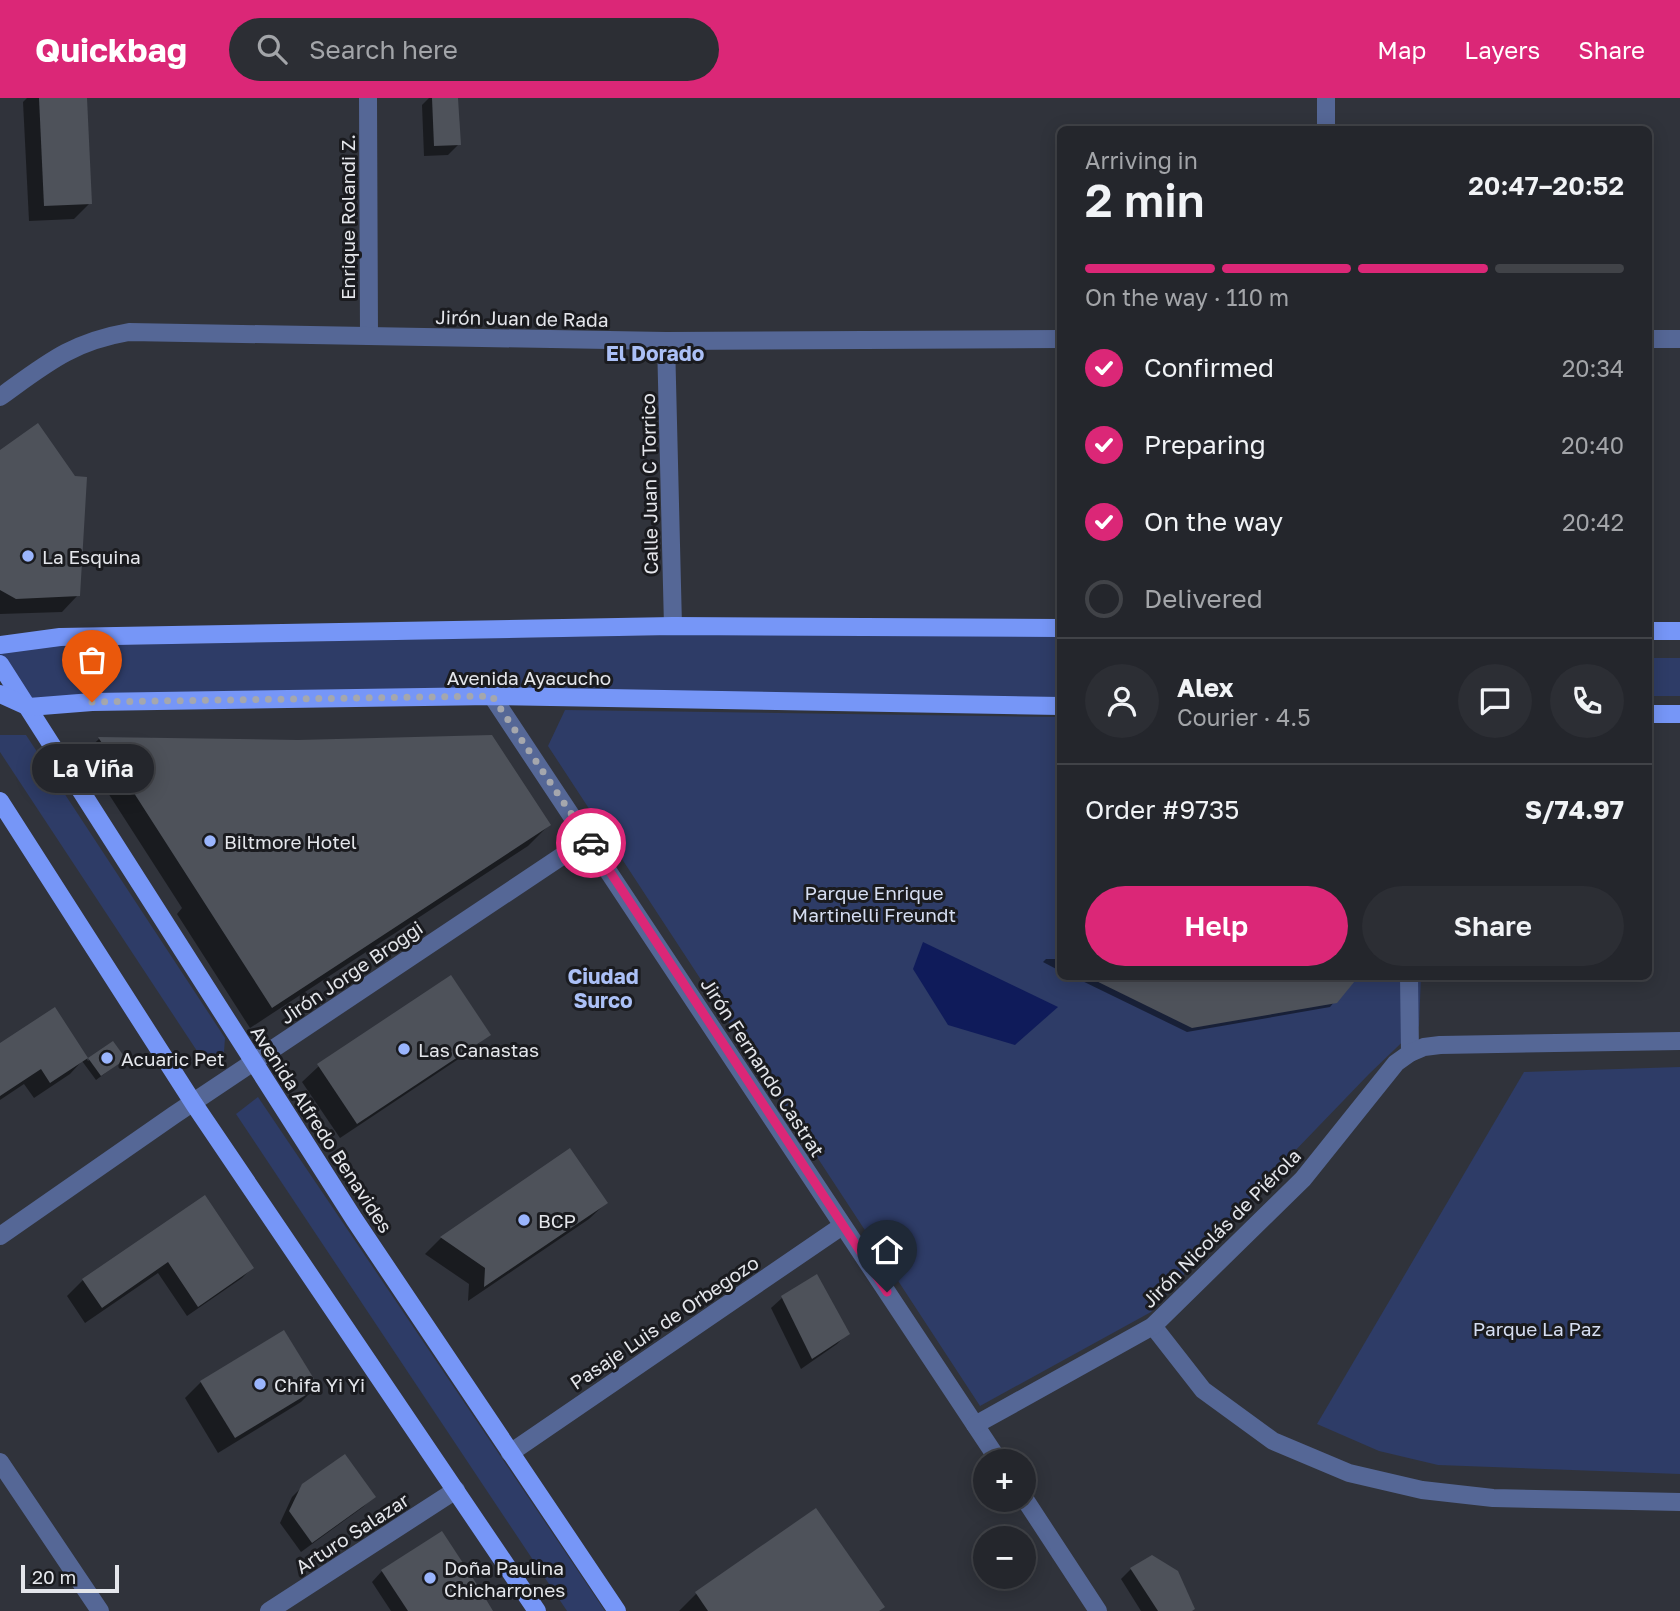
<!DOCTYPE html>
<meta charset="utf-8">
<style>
body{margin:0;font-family:"Golos Text",sans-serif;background:#2c2e34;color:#f1f3f6;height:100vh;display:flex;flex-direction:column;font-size:26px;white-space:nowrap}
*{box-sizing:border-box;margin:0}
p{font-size:23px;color:#a3a5a9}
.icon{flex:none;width:38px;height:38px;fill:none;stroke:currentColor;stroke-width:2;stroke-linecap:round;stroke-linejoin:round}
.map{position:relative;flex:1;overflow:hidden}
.drawer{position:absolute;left:1057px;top:28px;width:595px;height:854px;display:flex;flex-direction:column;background:#24262c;border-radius:10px;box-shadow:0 4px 18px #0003,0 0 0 2px #414348}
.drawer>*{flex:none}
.tools{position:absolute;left:973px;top:1351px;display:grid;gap:14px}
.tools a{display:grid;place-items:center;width:63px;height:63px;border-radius:50%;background:#24262c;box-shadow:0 4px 18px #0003,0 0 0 2px #414348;font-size:35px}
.scale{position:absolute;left:21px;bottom:18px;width:98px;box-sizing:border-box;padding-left:7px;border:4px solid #e4e6eb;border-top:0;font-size:19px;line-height:24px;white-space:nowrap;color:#e4e6eb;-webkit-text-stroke:5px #1a1b1f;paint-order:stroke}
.pin{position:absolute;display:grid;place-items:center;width:60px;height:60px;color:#fff;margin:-72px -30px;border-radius:50% 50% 50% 0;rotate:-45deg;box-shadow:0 0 7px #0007}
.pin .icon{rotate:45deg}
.courier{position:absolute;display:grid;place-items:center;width:70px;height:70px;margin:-35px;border:5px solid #db2777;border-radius:50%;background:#fff;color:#222;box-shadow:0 2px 9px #0007}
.bubble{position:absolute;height:49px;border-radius:24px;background:#24262c;box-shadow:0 4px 18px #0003,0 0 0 2px #414348;font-size:23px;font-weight:600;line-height:49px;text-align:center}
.head em{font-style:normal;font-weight:600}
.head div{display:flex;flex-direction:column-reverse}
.head{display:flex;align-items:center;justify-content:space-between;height:119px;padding:0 28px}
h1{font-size:46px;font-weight:600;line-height:52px}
.bar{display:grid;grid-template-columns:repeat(4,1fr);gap:10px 7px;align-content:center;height:84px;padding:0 28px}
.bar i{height:9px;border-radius:5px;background:#414348}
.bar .selected{background:#db2777}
.bar p{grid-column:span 4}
.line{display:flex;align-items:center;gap:18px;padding:0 28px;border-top:2px solid #414348}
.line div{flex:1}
.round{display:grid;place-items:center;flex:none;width:74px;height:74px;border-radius:37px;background:#2c2e34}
ol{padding:0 28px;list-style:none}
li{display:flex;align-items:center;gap:21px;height:77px}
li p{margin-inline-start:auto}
li .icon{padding:7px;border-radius:50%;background:#db2777;color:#fff;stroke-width:4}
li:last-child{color:#a3a5a9}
li i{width:38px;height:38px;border:4px solid #414348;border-radius:50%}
.cta{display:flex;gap:14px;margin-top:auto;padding:14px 28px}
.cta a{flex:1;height:80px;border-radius:42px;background:#db2777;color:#fff;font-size:28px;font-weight:600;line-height:80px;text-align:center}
.cta a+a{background:#2c2e34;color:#f1f3f6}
header{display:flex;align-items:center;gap:42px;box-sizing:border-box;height:98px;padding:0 35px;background:#db2777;color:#fff}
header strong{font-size:33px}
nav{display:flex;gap:38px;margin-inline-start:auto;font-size:24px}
.search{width:490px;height:63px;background:#2c2e34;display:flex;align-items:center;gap:18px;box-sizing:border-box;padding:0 24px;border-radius:38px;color:#a3a5a9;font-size:26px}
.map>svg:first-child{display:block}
</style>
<header>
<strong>Quickbag</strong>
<div class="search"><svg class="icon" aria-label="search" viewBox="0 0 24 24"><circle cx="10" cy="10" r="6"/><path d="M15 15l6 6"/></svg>Search here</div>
<nav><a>Map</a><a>Layers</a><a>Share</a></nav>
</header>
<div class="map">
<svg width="1680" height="1513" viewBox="0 0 1680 1513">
<rect width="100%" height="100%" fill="#30333b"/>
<g fill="#2e3c67">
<path d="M1060,530V609L492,598L29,609L0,566V549Z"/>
<path d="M1648,560H1680V598H1649Z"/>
<path d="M565,612L1060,619V878L1421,879L1419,928L1369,976L1263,1086L1151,1214L980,1308L548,648Z"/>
<path d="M0,637H26L225,940L224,954L201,959L0,654Z"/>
<path d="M1680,969V1376L1438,1367L1379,1353L1317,1326L1524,974Z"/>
<path d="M258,999L605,1513H567L236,1016Z"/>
</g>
<path fill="#0f1b5a" d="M923,844L1058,909L1015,947L948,927L913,871Z"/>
<g fill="#0007">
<path d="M27,0H85L90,105L74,121L29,123L23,4Z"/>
<path d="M429,0H457L459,46L448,57L424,58L422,7Z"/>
<path d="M0,355L78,497L62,514L0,516Z"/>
<path d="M99,641L549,727L528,748L250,930L177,816L182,810L83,656Z"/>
<path d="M1046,861H1060V873L1043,864Z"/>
<path d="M1072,878H1356L1330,909L1187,934Z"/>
<path d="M55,911L88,963L113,945L119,965L96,982L82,963L70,976L34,1000L24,986L0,1002V947Z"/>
<path d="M488,936L472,952L340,1040L302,984L319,968Z"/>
<path d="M570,1052L606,1105L589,1121L468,1203L469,1186L425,1156L441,1140Z"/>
<path d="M204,1099L252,1170L242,1180L187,1218L158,1175L85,1225L67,1198L83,1182Z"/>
<path d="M816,1179L848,1235L837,1246L801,1271L771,1210L782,1200Z"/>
<path d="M201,1284L317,1288L301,1304L218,1355L185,1300Z"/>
<path d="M304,1387L373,1399L363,1409L301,1454L280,1425L292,1399Z"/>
<path d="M1131,1471L1191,1513H1141L1121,1481Z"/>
<path d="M382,1473L491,1513H391L372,1484Z"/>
<path d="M696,1496L878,1513H679Z"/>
</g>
<g fill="#4e525a">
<path d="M39,0H87L92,106L44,108Z"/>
<path d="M432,0H458L461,47L434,48Z"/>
<path d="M38,325L75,378L87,379L80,498L16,501L0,492V352Z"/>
<path d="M492,637L551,727L272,910L98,639L298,642Z"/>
<path d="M451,877L491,937L357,1026L317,966Z"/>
<path d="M1086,878H1359L1337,905L1192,930Z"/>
<path d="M55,909L88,960L50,985L41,971L0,998V945Z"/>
<path d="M113,943L126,961L101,978L88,960Z"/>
<path d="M570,1050L608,1105L484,1189L485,1170L440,1139Z"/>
<path d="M205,1097L254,1170L198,1209L168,1164L102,1210L82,1181Z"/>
<path d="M817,1176L850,1236L812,1261L781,1198Z"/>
<path d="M284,1232L319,1289L235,1340L200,1283Z"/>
<path d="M345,1356L376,1399L312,1445L289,1413L302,1386Z"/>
<path d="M816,1410L885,1509L879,1513H708L695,1494Z"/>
<path d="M442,1433L478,1488L493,1513H408L381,1472Z"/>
<path d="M1152,1457L1178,1473L1195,1511L1192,1513H1158L1130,1470Z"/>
</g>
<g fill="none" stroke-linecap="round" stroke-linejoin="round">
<g stroke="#556796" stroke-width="18">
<path d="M368,0L369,238"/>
<path d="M1326,0V32"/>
<path d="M1648,241H1680"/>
<path d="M666,243L673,528"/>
<path d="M0,299C46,266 71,244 129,234L666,243L1060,241"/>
<path d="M492,598L999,1363"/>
<path d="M1409,878L1410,955"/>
<path d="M0,1138L174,1017L589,740"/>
<path d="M1153,1228L1203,1292L1273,1343L1349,1375L1422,1392L1493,1400L1680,1404"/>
<path d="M975,1327L1153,1228L1303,1081L1396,965L1410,955L1424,949L1440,947L1680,943"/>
<path d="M510,1355L842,1128"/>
<path d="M0,1364L100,1513"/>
<path d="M1024,1400L1098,1513"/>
<path d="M269,1513L456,1392"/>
</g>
<g stroke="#7696f7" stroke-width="18">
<path d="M1648,533H1680"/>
<path d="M0,547L60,539L673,528L1060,530"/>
<path d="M0,566L354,1121L617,1513"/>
<path d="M0,596L29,609L92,604L492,598L1060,608"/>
<path d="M1648,616H1680"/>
<path d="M0,703L194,1006L537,1513"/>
</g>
</g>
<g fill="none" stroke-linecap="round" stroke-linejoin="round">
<path stroke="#a5a7ad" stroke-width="7" stroke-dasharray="0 12.6" d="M92,604L492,598L591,745"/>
<path stroke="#db2777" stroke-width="9" d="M591,745L887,1194"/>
</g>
<g fill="#9ab5fd" stroke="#1a1b1f" stroke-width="2.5">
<circle cx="28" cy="458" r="7"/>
<circle cx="210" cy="743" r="7"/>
<circle cx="404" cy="951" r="7"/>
<circle cx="107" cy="960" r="7"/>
<circle cx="524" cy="1122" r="7"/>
<circle cx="260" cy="1286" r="7"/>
<circle cx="430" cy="1480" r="7"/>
</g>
<g text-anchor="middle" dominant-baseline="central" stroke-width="6" stroke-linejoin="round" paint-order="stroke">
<g font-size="19" fill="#e4e6eb" stroke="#1a1b1f">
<text transform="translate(347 119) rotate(-90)">Enrique Rolandi Z.</text>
<text transform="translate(522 220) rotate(1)">Jirón Juan de Rada</text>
<text transform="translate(649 386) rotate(-91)">Calle Juan C Torrico</text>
<text x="529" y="579">Avenida Ayacucho</text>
<text transform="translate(351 874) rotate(-34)">Jirón Jorge Broggi</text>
<text transform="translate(763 969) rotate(57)">Jirón Fernando Castrat</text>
<text transform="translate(322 1031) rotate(57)">Avenida Alfredo Benavides</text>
<text transform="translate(1221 1130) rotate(-45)">Jirón Nicolás de Piérola</text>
<text transform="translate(664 1224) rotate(-34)">Pasaje Luis de Orbegozo</text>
<text transform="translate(352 1435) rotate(-33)">Arturo Salazar</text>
</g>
<g font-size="19" fill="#e4e6eb" stroke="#1a1b1f" text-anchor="start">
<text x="42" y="458">La Esquina</text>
<text x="224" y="743">Biltmore Hotel</text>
<text x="418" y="951">Las Canastas</text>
<text x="121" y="960">Acuaric Pet</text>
<text x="538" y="1122">BCP</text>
<text x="274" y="1286">Chifa Yi Yi</text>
<text x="444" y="1469">Doña Paulina<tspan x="444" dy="22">Chicharrones</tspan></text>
</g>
<g font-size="19" fill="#d6def2" stroke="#1a1b1f">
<text x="874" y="794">Parque Enrique<tspan x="874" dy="22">Martinelli Freundt</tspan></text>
<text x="1537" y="1230">Parque La Paz</text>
</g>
<g font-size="21" font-weight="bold" fill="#abc0f6" stroke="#1a1b1f">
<text x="655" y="255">El Dorado</text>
<text x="603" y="878">Ciudad<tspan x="603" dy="24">Surco</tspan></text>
</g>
</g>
</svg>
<div class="tools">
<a>+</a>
<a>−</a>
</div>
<div class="scale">20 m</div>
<div class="pin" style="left:92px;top:604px;background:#ea580c"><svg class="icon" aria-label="bag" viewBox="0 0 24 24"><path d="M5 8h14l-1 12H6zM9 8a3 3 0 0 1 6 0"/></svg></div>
<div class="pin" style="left:887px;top:1194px;background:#1f2937"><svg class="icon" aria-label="home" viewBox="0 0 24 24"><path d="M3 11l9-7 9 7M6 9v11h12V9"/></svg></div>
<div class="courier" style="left:591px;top:745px"><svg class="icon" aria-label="car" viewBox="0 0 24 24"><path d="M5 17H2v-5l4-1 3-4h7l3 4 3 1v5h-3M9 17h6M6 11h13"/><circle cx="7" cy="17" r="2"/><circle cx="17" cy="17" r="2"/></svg></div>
<div class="bubble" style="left:32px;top:646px;width:122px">La Viña</div>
<section class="drawer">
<div class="head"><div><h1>2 min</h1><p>Arriving in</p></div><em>20:47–20:52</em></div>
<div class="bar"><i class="selected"></i><i class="selected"></i><i class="selected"></i><i></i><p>On the way · 110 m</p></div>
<ol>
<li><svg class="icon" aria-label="check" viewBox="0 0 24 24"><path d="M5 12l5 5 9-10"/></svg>Confirmed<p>20:34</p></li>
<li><svg class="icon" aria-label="check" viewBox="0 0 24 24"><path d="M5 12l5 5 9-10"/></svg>Preparing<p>20:40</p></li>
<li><svg class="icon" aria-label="check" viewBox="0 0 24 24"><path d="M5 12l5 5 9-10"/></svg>On the way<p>20:42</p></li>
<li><i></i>Delivered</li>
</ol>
<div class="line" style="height:126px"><a class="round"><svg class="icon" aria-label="person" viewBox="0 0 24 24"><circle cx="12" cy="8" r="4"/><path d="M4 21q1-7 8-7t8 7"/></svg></a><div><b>Alex</b><p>Courier · 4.5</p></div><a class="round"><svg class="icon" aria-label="chat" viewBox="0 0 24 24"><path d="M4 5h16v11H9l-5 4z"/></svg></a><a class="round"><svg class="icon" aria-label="phone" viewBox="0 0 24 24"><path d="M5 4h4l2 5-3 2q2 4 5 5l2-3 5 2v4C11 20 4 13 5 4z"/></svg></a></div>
<div class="line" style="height:91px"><div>Order #9735</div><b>S/74.97</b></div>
<div class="cta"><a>Help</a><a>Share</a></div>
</section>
</div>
